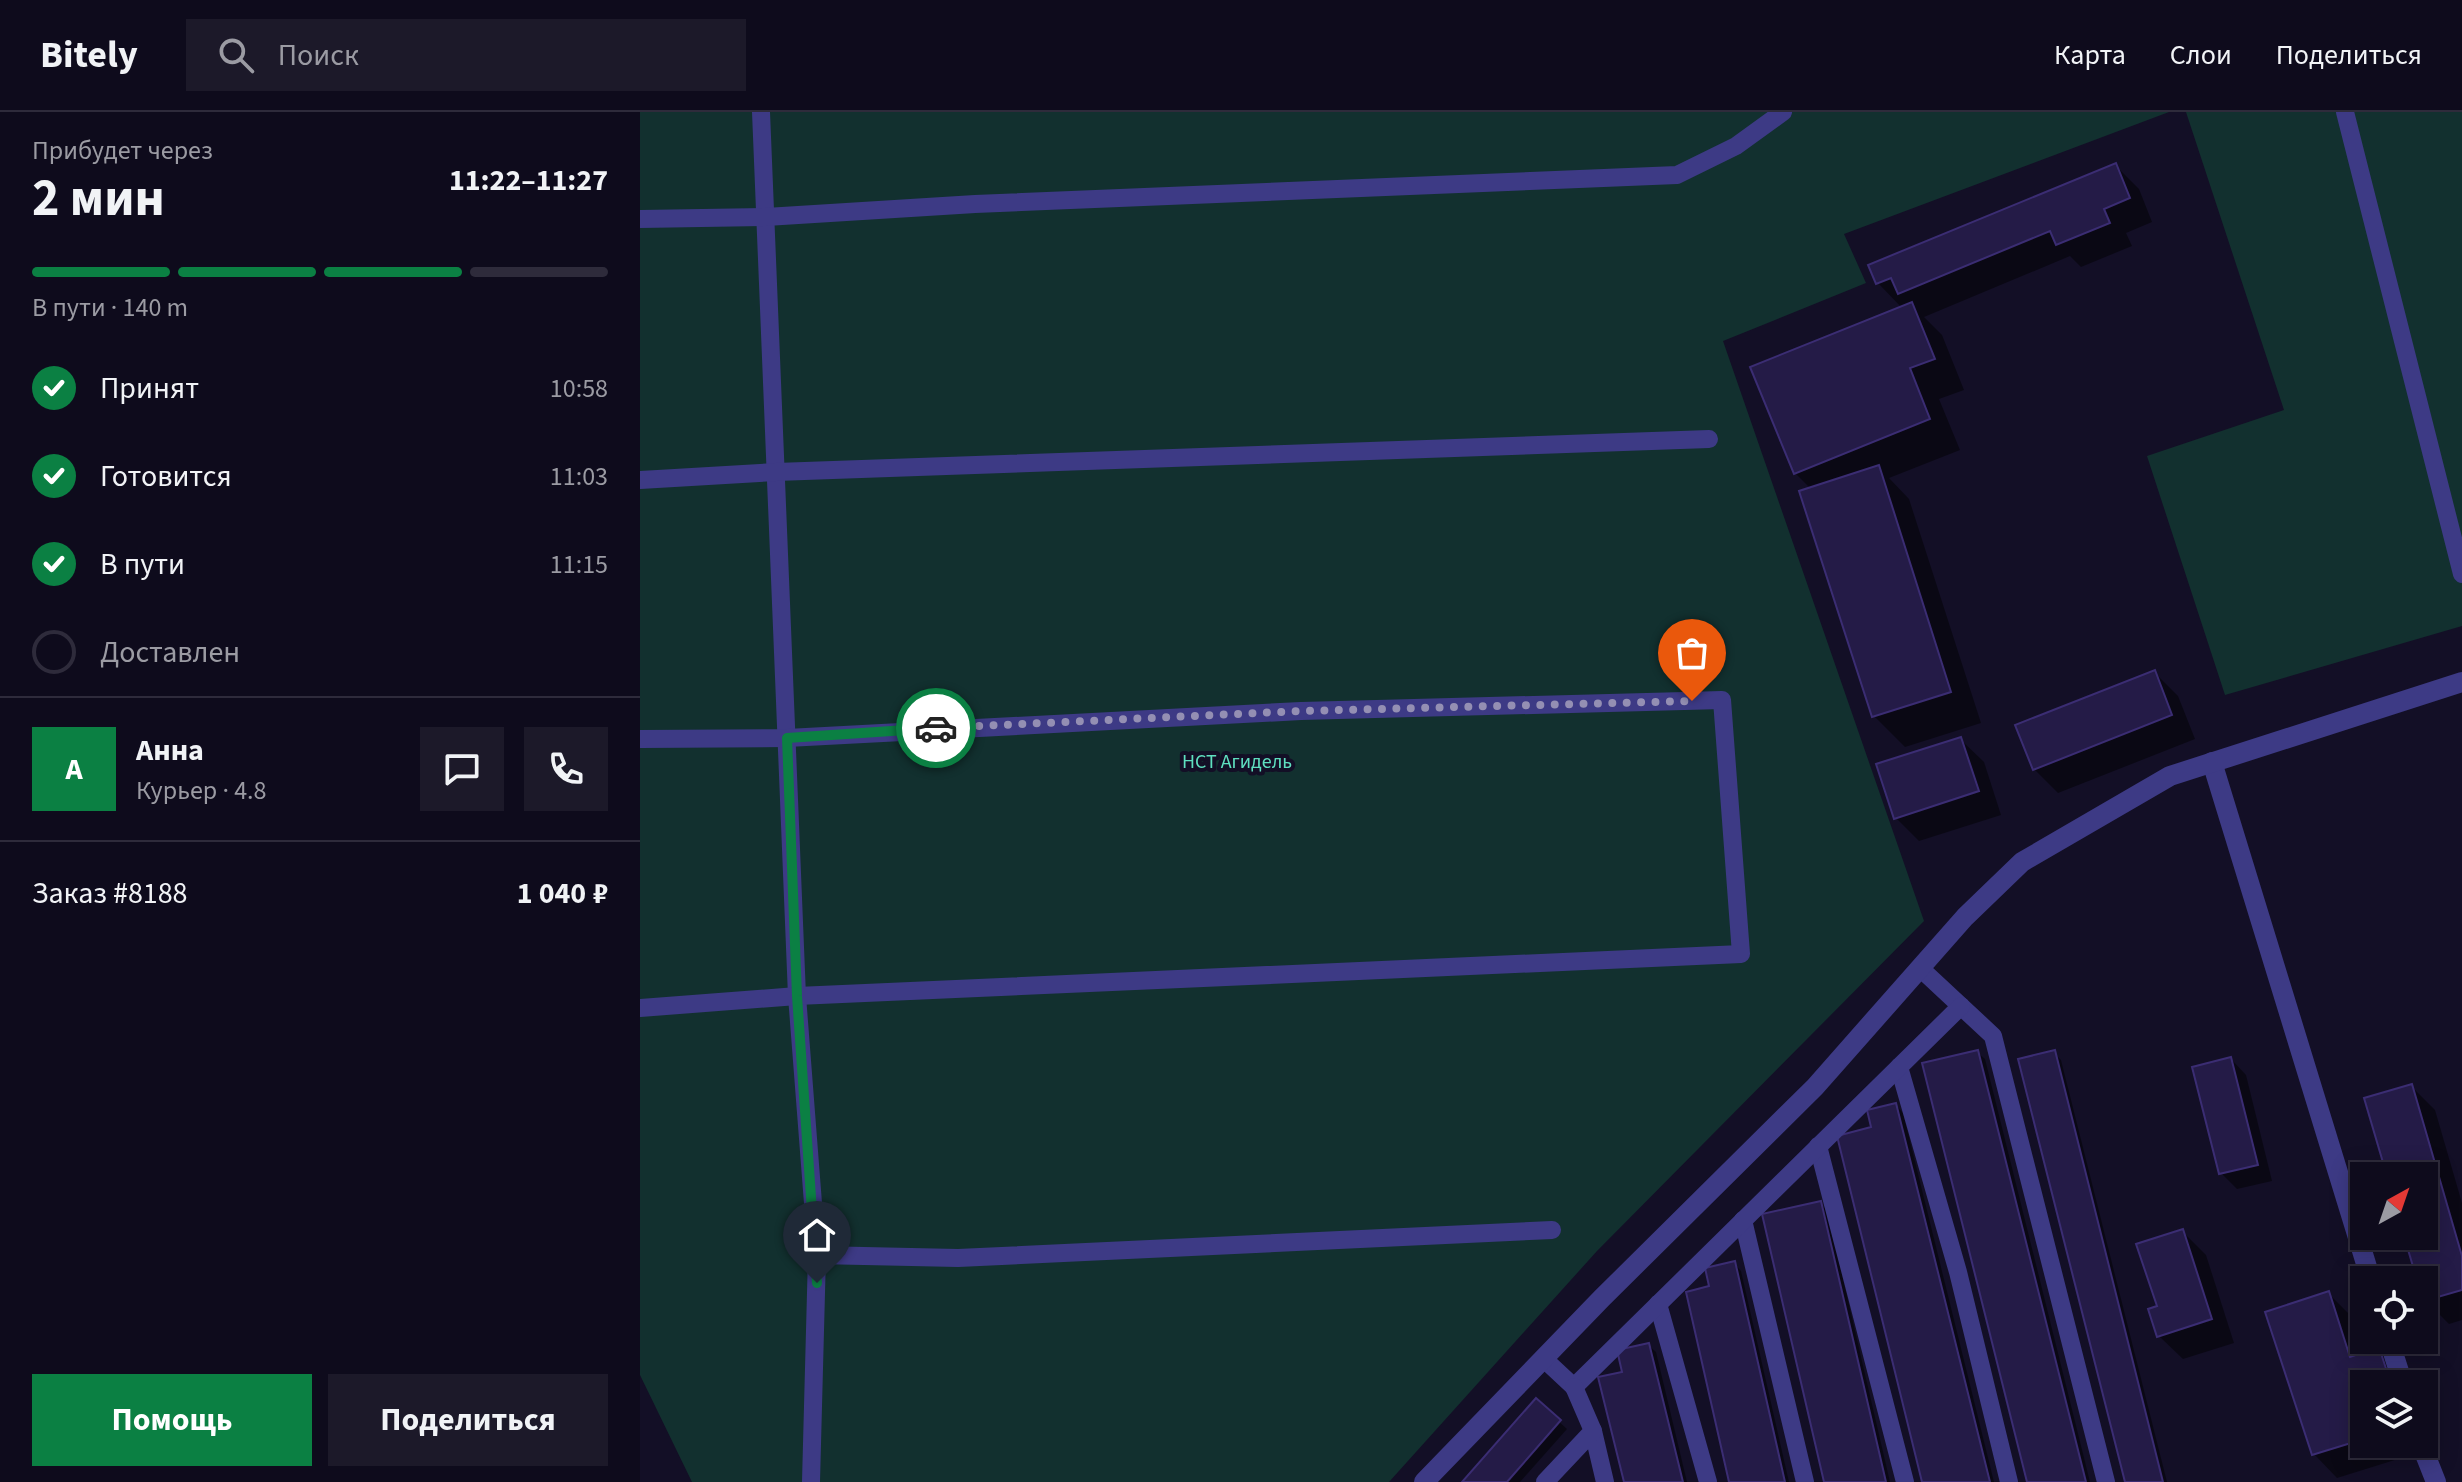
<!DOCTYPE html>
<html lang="ru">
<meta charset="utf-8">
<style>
body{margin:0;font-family:"Source Sans 3",sans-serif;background:#1c1929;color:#f1f3f6;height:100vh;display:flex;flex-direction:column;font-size:30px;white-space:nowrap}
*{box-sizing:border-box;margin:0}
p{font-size:26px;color:#9b9ba3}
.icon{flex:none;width:44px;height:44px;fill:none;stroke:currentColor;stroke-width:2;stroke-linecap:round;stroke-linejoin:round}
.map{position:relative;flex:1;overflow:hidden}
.panel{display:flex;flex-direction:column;background:#0e0b1c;width:640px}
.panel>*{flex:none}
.needle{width:52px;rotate:40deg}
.fabs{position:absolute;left:1710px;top:1050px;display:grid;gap:16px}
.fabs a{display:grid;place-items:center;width:88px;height:88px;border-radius:0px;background:#0e0b1c;box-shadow:0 4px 20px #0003,0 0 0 2px #2e2b3b;font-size:40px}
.pin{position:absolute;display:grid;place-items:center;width:68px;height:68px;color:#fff;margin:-82px -34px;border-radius:50% 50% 50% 0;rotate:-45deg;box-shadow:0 0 8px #0007}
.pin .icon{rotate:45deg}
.courier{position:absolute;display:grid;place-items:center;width:80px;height:80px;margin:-40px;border:6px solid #0b8043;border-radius:50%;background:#fff;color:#222;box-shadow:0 2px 10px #0007}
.overview em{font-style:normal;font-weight:700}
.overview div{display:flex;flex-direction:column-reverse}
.overview{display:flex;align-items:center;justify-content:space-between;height:136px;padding:0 32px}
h1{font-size:52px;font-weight:700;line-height:60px}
.bar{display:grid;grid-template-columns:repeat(4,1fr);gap:12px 8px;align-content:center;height:96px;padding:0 32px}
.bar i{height:10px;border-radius:6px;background:#2e2b3b}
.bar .current{background:#0b8043}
.bar p{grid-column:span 4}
.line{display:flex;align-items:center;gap:20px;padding:0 32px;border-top:2px solid #2e2b3b}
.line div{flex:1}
.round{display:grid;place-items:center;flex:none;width:84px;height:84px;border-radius:0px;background:#1c1929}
ol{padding:0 32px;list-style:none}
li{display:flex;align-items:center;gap:24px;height:88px}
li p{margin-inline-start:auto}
li .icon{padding:8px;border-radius:50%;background:#0b8043;color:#fff;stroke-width:4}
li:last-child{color:#9b9ba3}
li i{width:44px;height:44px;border:4px solid #2e2b3b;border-radius:50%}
.primary-button{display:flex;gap:16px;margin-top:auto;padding:16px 32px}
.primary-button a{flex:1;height:92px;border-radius:0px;background:#0b8043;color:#fff;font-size:32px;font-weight:700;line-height:92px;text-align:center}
.primary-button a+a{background:#1c1929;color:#f1f3f6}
header{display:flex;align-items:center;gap:48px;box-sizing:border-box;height:112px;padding:0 40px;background:#0e0b1c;border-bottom:2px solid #2e2b3b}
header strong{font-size:38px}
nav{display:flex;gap:44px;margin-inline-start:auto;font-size:28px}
.search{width:560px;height:72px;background:#1c1929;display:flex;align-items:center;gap:20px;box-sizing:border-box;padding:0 28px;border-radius:0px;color:#9b9ba3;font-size:30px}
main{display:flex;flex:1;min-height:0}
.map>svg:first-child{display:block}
</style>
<header>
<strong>Bitely</strong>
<div class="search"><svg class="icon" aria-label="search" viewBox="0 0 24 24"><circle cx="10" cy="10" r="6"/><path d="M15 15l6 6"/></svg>Поиск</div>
<nav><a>Карта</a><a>Слои</a><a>Поделиться</a></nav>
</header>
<main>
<section class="panel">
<div class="overview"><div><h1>2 мин</h1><p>Прибудет через</p></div><em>11:22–11:27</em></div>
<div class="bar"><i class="current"></i><i class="current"></i><i class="current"></i><i></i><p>В пути · 140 m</p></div>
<ol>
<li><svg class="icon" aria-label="check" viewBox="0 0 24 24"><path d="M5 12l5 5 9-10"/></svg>Принят<p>10:58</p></li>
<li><svg class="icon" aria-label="check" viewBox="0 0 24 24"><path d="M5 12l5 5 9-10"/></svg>Готовится<p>11:03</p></li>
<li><svg class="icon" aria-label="check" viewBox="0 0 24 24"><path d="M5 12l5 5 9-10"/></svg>В пути<p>11:15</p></li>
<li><i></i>Доставлен</li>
</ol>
<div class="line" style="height:144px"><b class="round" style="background:#0b8043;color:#fff">А</b><div><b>Анна</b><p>Курьер · 4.8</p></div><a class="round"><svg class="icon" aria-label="chat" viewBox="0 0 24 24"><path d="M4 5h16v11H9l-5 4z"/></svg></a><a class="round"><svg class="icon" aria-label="phone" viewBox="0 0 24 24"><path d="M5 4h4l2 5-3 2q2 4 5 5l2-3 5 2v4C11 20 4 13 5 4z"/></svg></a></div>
<div class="line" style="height:104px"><div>Заказ #8188</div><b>1 040 ₽</b></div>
<div class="primary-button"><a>Помощь</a><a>Поделиться</a></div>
</section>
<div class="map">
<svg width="1822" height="1370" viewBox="0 0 1822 1370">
<rect width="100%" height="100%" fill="#130f26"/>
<g fill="#12302f">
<path d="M0,0H1529L1204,122L1226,171L1083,229L1284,809L957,1139L749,1370H52L0,1263Z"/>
<path d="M1546,0H1822V514L1585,583L1507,344L1644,298Z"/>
</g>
<g fill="#0007">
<path d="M1475,53L1499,77L1512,110L1486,121L1492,134L1441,155L1430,144L1284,205L1302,223L1324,278L1299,287L1320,338L1249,366L1269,387L1341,611L1265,635L1234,604L1171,377L1155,361L1262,196L1238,171Z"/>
<path d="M1514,560L1538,584L1555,627L1418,681L1394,657Z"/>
<path d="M1320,627L1344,650L1361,703L1279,729L1256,706Z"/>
<path d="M1337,940L1345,947L1450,1370H1389Z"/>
<path d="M1414,941L1421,948L1527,1370H1487Z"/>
<path d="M1591,947L1606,963L1632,1069L1597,1077L1581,1061Z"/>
<path d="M1771,974L1795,998L1822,1091V1208L1809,1212L1785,1188L1784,1168H1779L1766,1124H1784V1064H1749Z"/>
<path d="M1256,993L1263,1001L1354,1370H1284L1234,1017Z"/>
<path d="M1180,1091L1187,1098L1250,1370H1186Z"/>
<path d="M1542,1119L1566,1143L1594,1231L1543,1247L1519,1224V1195Z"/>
<path d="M1094,1151L1101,1159L1149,1370H1091L1071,1176Z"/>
<path d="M1688,1181L1712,1205L1724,1242L1739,1237L1762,1261L1766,1272H1724V1332H1753L1758,1347L1697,1366L1674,1342Z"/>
<path d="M1008,1233L1016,1240L1047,1370H986L985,1261Z"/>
<path d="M896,1289L927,1317L880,1370H825Z"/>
</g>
<g fill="#241b47" stroke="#3b2d73" stroke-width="2">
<path d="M1476,51L1490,86L1464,97L1470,111L1416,133L1410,119L1258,182L1251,166L1236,172L1228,153Z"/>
<path d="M1272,190L1295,247L1270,256L1290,307L1154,362L1110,255Z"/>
<path d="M1239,353L1311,580L1232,605L1159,379Z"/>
<path d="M1515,558L1532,603L1393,658L1375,613Z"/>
<path d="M1321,625L1339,679L1254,707L1236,652Z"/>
<path d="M1338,938L1446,1370H1387L1282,951Z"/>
<path d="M1415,938L1523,1370H1485L1378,947Z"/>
<path d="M1591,945L1618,1053L1579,1062L1552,955Z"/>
<path d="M1772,972L1822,1144V1178L1784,1189V1168H1777L1764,1124H1784V1064H1747L1724,986Z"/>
<path d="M1256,991L1350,1370H1282L1197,1024L1231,1015L1227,998Z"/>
<path d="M1181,1089L1246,1370H1184L1122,1102Z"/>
<path d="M1543,1117L1572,1207L1517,1225L1508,1197L1517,1194L1496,1132Z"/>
<path d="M1095,1149L1145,1370H1089L1046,1180L1069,1174L1065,1156Z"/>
<path d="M1689,1179L1710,1245L1739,1235L1751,1272H1724V1327L1672,1343L1625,1200Z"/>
<path d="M1009,1231L1043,1370H984L958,1265L982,1260L977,1238Z"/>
<path d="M896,1286L921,1308L867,1370H822Z"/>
</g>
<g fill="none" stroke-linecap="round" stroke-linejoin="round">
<g stroke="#3d3a85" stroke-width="18">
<path d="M121,0L157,884L177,1143L171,1370"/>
<path d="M1705,0L1822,462"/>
<path d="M0,107L126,105L335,92L1037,63L1096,34L1143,0"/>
<path d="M0,368L136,360L1069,327"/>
<path d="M0,627L147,626L661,599L1082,588L1101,842L157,884L0,896"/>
<path d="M1280,856L1353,924L1466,1370"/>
<path d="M1259,955L1318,1160L1369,1370"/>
<path d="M1178,1034L1265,1370"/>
<path d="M1103,1108L1165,1370"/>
<path d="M177,1143L318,1146L912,1118"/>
<path d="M1018,1192L1068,1370"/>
<path d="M904,1247L934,1275L1321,894"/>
<path d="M953,1319L965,1370"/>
<path d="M905,1370L953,1319L934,1275"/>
</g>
<g stroke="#3d3a85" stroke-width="20">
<path d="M1572,650L1731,1168"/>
<path d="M1749,1228L1763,1272"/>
<path d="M1781,1332L1796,1370"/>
<path d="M784,1370L962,1186L1175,975L1325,805L1382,750L1530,664L1822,570"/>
</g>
</g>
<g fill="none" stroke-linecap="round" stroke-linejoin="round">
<path stroke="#948fb3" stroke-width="8" stroke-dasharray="0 14.4" d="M296,616L661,599L1052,589"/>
<path stroke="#0b8043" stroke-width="10" d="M177,1171L157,884L147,626L296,616"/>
</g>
<g text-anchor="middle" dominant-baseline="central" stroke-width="8" stroke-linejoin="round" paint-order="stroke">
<g font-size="20" fill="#5fe0c0" stroke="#130f26">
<text x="597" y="650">НСТ Агидель</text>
</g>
</g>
</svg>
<div class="fabs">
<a><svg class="needle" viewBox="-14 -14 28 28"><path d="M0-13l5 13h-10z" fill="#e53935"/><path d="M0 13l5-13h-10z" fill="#9b9ba3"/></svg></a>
<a><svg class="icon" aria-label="locate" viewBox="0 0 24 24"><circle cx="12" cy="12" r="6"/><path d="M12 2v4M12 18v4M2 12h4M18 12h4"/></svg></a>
<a><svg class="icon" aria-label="layers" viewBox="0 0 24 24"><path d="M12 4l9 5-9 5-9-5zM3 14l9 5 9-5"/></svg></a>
</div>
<div class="pin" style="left:1052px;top:589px;background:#ea580c"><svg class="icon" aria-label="bag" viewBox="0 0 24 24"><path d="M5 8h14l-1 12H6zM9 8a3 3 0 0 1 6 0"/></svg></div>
<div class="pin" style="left:177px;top:1171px;background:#1f2937"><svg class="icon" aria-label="home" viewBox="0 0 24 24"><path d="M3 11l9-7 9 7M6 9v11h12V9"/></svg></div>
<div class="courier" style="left:296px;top:616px"><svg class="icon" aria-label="car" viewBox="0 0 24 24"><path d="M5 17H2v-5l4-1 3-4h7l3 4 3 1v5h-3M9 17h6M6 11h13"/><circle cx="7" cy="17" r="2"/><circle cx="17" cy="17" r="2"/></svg></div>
</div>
</main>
